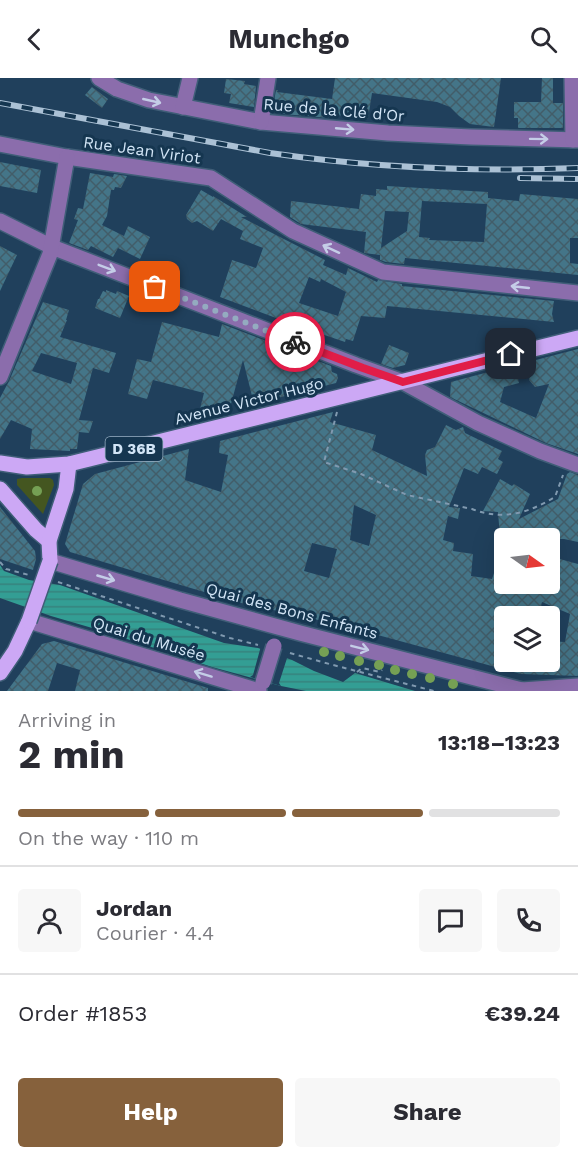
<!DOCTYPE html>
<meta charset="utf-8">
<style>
body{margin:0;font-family:"Work Sans",sans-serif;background:#f7f7f7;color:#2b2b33;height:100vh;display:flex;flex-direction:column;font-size:22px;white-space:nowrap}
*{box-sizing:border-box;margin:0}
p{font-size:20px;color:#7c7c81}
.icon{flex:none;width:33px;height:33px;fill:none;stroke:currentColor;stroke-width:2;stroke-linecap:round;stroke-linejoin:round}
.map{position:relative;height:613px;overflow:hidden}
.drawer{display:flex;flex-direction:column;background:#fff;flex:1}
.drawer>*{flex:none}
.needle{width:39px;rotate:104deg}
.tools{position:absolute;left:494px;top:450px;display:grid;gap:12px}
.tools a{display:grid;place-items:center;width:66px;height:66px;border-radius:6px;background:#fff;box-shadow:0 6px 24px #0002;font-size:30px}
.pin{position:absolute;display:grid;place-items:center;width:51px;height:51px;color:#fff;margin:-26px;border-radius:12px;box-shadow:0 3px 9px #0006}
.courier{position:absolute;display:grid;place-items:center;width:60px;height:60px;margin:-30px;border:4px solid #e11d48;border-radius:50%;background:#fff;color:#222;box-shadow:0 2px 8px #0007}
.summary em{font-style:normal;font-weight:700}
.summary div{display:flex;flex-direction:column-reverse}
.summary{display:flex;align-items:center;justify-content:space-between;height:102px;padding:0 18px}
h1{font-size:39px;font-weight:700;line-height:45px}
.bar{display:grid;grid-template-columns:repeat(4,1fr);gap:9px 6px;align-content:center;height:72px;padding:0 18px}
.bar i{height:8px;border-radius:4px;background:#e1e1e2}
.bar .selected{background:#86613c}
.bar p{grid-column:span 4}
.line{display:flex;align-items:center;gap:15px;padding:0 18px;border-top:2px solid #e1e1e2}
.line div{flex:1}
.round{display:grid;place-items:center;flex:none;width:63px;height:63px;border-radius:6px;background:#f7f7f7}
.button{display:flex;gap:12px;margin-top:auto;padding:12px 18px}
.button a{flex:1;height:69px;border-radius:6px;background:#86613c;color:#fff;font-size:24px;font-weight:700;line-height:69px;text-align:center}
.button a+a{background:#f7f7f7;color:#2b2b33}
header{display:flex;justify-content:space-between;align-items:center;height:78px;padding:0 18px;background:#fff;font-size:27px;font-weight:700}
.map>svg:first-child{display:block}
</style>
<header><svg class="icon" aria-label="back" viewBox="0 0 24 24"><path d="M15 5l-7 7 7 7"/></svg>Munchgo<svg class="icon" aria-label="search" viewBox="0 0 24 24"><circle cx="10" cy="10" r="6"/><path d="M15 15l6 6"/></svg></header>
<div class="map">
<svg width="578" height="613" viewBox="0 0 578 613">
<defs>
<pattern id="water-rules" width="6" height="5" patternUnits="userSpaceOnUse" patternTransform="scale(1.5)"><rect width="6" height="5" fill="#339e94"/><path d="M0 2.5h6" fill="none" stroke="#37837e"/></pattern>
<pattern id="building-cross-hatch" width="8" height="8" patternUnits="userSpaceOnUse" patternTransform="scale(1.5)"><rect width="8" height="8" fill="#447588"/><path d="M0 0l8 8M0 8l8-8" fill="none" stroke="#425d69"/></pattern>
</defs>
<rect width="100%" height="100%" fill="#20405c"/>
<path fill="#445620" d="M22,400H50L53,402L54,407L43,436L17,407V401Z"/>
<path fill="url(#water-rules)" d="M0,487L4,493L29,502L60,507L224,565L258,570L292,582L314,593L343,604L355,595L415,613H306L281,608L212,589L106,554L51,538L0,520Z"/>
<path fill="#20405c" d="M261,568L288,577L279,605L281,608L250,599L253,597Z"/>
<g fill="url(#building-cross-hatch)" fill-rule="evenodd">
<path d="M335,0H501L494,49L470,46L459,38L450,29L437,24L372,15L368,41L330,36L329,40L272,35L276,12H278L277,14L332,21Z"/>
<path d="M542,0H553V25H563V50H518V40H514V24H541Z"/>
<path d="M226,1L245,3L244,6L256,8L254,29L229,25L231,16L224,15Z"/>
<path d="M92,9L108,21L102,30L85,17Z"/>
<path d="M0,84L41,92L37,115L0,108Z"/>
<path d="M90,95L113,99L114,96L127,98L121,110L115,109L114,112H111L107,138L102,147L124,158L128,148L150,159L140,181L118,170L113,179L91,168L88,172L69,165L78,142L74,141L78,130L83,131Z"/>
<path d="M387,108L488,114V120L519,123L520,116L578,121V160H570V185L578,186V197L405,180L404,186L386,184L380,182V177L364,175L366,154L301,146L290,139L291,123L359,131L361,116L376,118V111L387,112ZM422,123L487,126L484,164L429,162L430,160L419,159ZM385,133L409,134L407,153L381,170Z"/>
<path d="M201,112L213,119V118L247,139H241L325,182L323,187L346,197L348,190L377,204L378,202L402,206V208L554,223L552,236L554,244L387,228L385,240L361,238L353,263L346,261L345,264L292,246L220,219L232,182L256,190L263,170L240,161L243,153L221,141L213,153L197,143L192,145L187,141L186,137ZM309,199L320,204L321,201L346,214L338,238L299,225Z"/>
<path d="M0,168L17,177L0,213Z"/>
<path d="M106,212L116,216L117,213L129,218L120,240L95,230L98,221H99L103,213L106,214Z"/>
<path d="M43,224L69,232L66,242H67L60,259L116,275L109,295L93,290L79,342L93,343L89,355L79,354L77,371H70V373L30,371L32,351L11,342L0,361V320L9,303ZM41,275L77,285L71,306L32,293Z"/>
<path d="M162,244L219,259L222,246L331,288L332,294L337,296L338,300L336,305L254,326L243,282L229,333L218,335L200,331L204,315L153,302L147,321L128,316L137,281L151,284Z"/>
<path d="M389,267L409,275L405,287L393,290L381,286Z"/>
<path d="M578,271V376L546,365L450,319L451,304L515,287L519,305L504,309L500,324L536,340L549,306L535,309L529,302L532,283Z"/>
<path d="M333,334L330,344L376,357L372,372L427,398L425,377L427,372L435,369L446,347L456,352L463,349L465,355L502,373L498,381L503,384L497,396L482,389L478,396L464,390L449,429L460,430L458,441L448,438L443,462L454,465L453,473L473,476L471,498L492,501L495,492L504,496V506H549V478L578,486V598L521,596L341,547L241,525L70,474L65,466L83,406L95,396L189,371L185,402L221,414L228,377L219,375L220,363ZM354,427L376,437L369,468L350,462ZM312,465L337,471L329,500L304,493ZM542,524L570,536L565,564L549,563V584H504V538H531L532,533L540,534Z"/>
<path d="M570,394L578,397V464L564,461L500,459L498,434L483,433L500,401L512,408L514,406L530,416L519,441L558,421L567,396Z"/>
<path d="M0,429L35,473L36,481L33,492L0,481Z"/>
<path d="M54,563L208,610V613H75L80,592L57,585L48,613H7L42,566Z"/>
</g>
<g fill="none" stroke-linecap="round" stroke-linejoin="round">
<g stroke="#405e78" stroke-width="18">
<g id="minor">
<path d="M99,0L117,11L149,22L261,44L388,55L471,59L578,62"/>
<path d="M572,0L573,62"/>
<path d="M183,29L190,0"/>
<path d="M261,44L268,0"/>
<path d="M0,66L67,79L211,100L293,153L383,194L578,215"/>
<path d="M0,143L52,169L356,287L403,304L478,345L540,373L578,387"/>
<path d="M0,299L50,176L67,79"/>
<path d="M50,483L180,522L300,555L526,613"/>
<path d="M29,543L259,613"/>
<path d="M522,612L578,608"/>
</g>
</g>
<g stroke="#405e78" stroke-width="18">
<g id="major">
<path d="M0,385L27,389L69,386L578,260"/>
<path d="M0,411L36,452L49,463"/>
<path d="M50,483L49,463L66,411L69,386"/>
<path d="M0,595L15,573L29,543"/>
</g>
</g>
<g stroke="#819ab0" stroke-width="2" stroke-dasharray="4.5 4.5" stroke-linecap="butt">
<path d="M337,334L324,384L361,396L407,417L472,431C503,443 528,435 555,419L563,397"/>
<path d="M0,484L6,491L29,497"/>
<path d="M58,504L230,560L258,567"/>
<path d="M290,575L333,587L434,613"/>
<path d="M357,594L362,590L380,594L382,592"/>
</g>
<use href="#minor" stroke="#8b6dac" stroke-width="15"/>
<use href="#major" stroke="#cca8f5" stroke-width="15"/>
<g stroke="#abc1d5" stroke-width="6">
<g id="rail">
<path d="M0,25L270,75C373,90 475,94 578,90"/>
<path d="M520,100L578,101"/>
</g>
</g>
<use href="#rail" stroke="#153650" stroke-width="4" stroke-dasharray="11" stroke-linecap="butt"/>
<g stroke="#405e78" stroke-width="18" stroke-linecap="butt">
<path id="minor-bridge" d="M263,604L274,568"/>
</g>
<g stroke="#405e78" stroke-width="18" stroke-linecap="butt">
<path id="major-bridge" d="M29,543L50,483"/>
</g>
<use href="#minor-bridge" stroke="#8b6dac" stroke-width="15"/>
<use href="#major-bridge" stroke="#cca8f5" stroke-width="15"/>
</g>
<g fill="#75a054">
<circle cx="37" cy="413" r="5"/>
<circle cx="324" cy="574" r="5"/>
<circle cx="340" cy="578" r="5"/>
<circle cx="359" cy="583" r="5"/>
<circle cx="379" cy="587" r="5"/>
<circle cx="395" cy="592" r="5"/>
<circle cx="412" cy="596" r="5"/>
<circle cx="430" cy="600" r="5"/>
<circle cx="453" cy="606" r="5"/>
</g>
<defs><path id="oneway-shaft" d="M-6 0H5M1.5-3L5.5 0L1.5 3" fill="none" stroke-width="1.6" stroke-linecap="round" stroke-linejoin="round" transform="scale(1.5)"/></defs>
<g stroke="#c4cde7">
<use href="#oneway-shaft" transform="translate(152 23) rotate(13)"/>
<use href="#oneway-shaft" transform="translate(345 51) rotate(5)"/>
<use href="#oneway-shaft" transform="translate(539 61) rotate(1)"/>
<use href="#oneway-shaft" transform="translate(331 171) rotate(-155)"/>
<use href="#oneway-shaft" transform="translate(107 190) rotate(21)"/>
<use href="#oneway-shaft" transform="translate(520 209) rotate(-174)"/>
<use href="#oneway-shaft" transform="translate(106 500) rotate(16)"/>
<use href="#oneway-shaft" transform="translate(360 570) rotate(14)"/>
<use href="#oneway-shaft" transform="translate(203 596) rotate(-163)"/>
</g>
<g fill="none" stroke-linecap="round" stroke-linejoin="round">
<path stroke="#94abc0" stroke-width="6" stroke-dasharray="0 10.8" d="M155,209L295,264"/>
<path stroke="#e11d48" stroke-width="8" d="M295,264L363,290L403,304L511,276"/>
</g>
<g text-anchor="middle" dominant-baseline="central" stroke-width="6" stroke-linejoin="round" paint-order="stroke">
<rect fill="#153650" stroke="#99b0c4" stroke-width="1.5" x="105.5" y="359" width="57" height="24" rx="4.5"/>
<g font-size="15" font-weight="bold" fill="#d2e5f6">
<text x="134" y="371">D 36B</text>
</g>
<g font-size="16" fill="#d2e5f6" stroke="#153650">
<text transform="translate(334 32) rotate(5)">Rue de la Clé d'Or</text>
<text transform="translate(142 72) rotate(8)">Rue Jean Viriot</text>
<text transform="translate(249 323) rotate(-14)">Avenue Victor Hugo</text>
<text transform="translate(292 533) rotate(15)">Quai des Bons Enfants</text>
<text transform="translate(149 561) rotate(17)">Quai du Musée</text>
</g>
</g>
</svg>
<div class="tools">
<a><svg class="needle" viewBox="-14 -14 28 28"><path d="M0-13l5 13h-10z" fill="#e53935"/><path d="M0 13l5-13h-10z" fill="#7c7c81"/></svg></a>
<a><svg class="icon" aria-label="layers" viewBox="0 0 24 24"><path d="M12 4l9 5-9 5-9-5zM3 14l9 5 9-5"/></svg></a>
</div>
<div class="pin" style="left:155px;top:209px;background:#ea580c"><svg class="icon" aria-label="bag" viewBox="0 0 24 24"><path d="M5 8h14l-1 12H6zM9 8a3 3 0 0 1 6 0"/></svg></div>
<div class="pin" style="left:511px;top:276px;background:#1f2937"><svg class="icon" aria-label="home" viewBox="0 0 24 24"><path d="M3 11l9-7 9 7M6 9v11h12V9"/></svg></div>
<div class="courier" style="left:295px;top:264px"><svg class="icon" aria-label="bike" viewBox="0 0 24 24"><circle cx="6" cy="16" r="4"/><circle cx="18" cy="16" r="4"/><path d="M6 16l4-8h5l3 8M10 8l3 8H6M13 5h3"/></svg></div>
</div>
<section class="drawer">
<div class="summary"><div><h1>2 min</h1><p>Arriving in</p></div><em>13:18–13:23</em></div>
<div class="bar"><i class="selected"></i><i class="selected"></i><i class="selected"></i><i></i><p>On the way · 110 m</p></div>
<div class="line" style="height:108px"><a class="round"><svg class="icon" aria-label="person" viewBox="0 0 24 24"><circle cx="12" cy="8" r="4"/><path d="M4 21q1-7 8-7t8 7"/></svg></a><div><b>Jordan</b><p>Courier · 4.4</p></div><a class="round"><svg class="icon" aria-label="chat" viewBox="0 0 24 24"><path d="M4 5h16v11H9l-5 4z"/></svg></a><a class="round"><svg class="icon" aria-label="phone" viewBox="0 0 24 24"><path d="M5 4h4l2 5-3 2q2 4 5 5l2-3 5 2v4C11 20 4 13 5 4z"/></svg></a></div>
<div class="line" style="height:78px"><div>Order #1853</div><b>€39.24</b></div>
<div class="button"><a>Help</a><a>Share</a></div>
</section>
